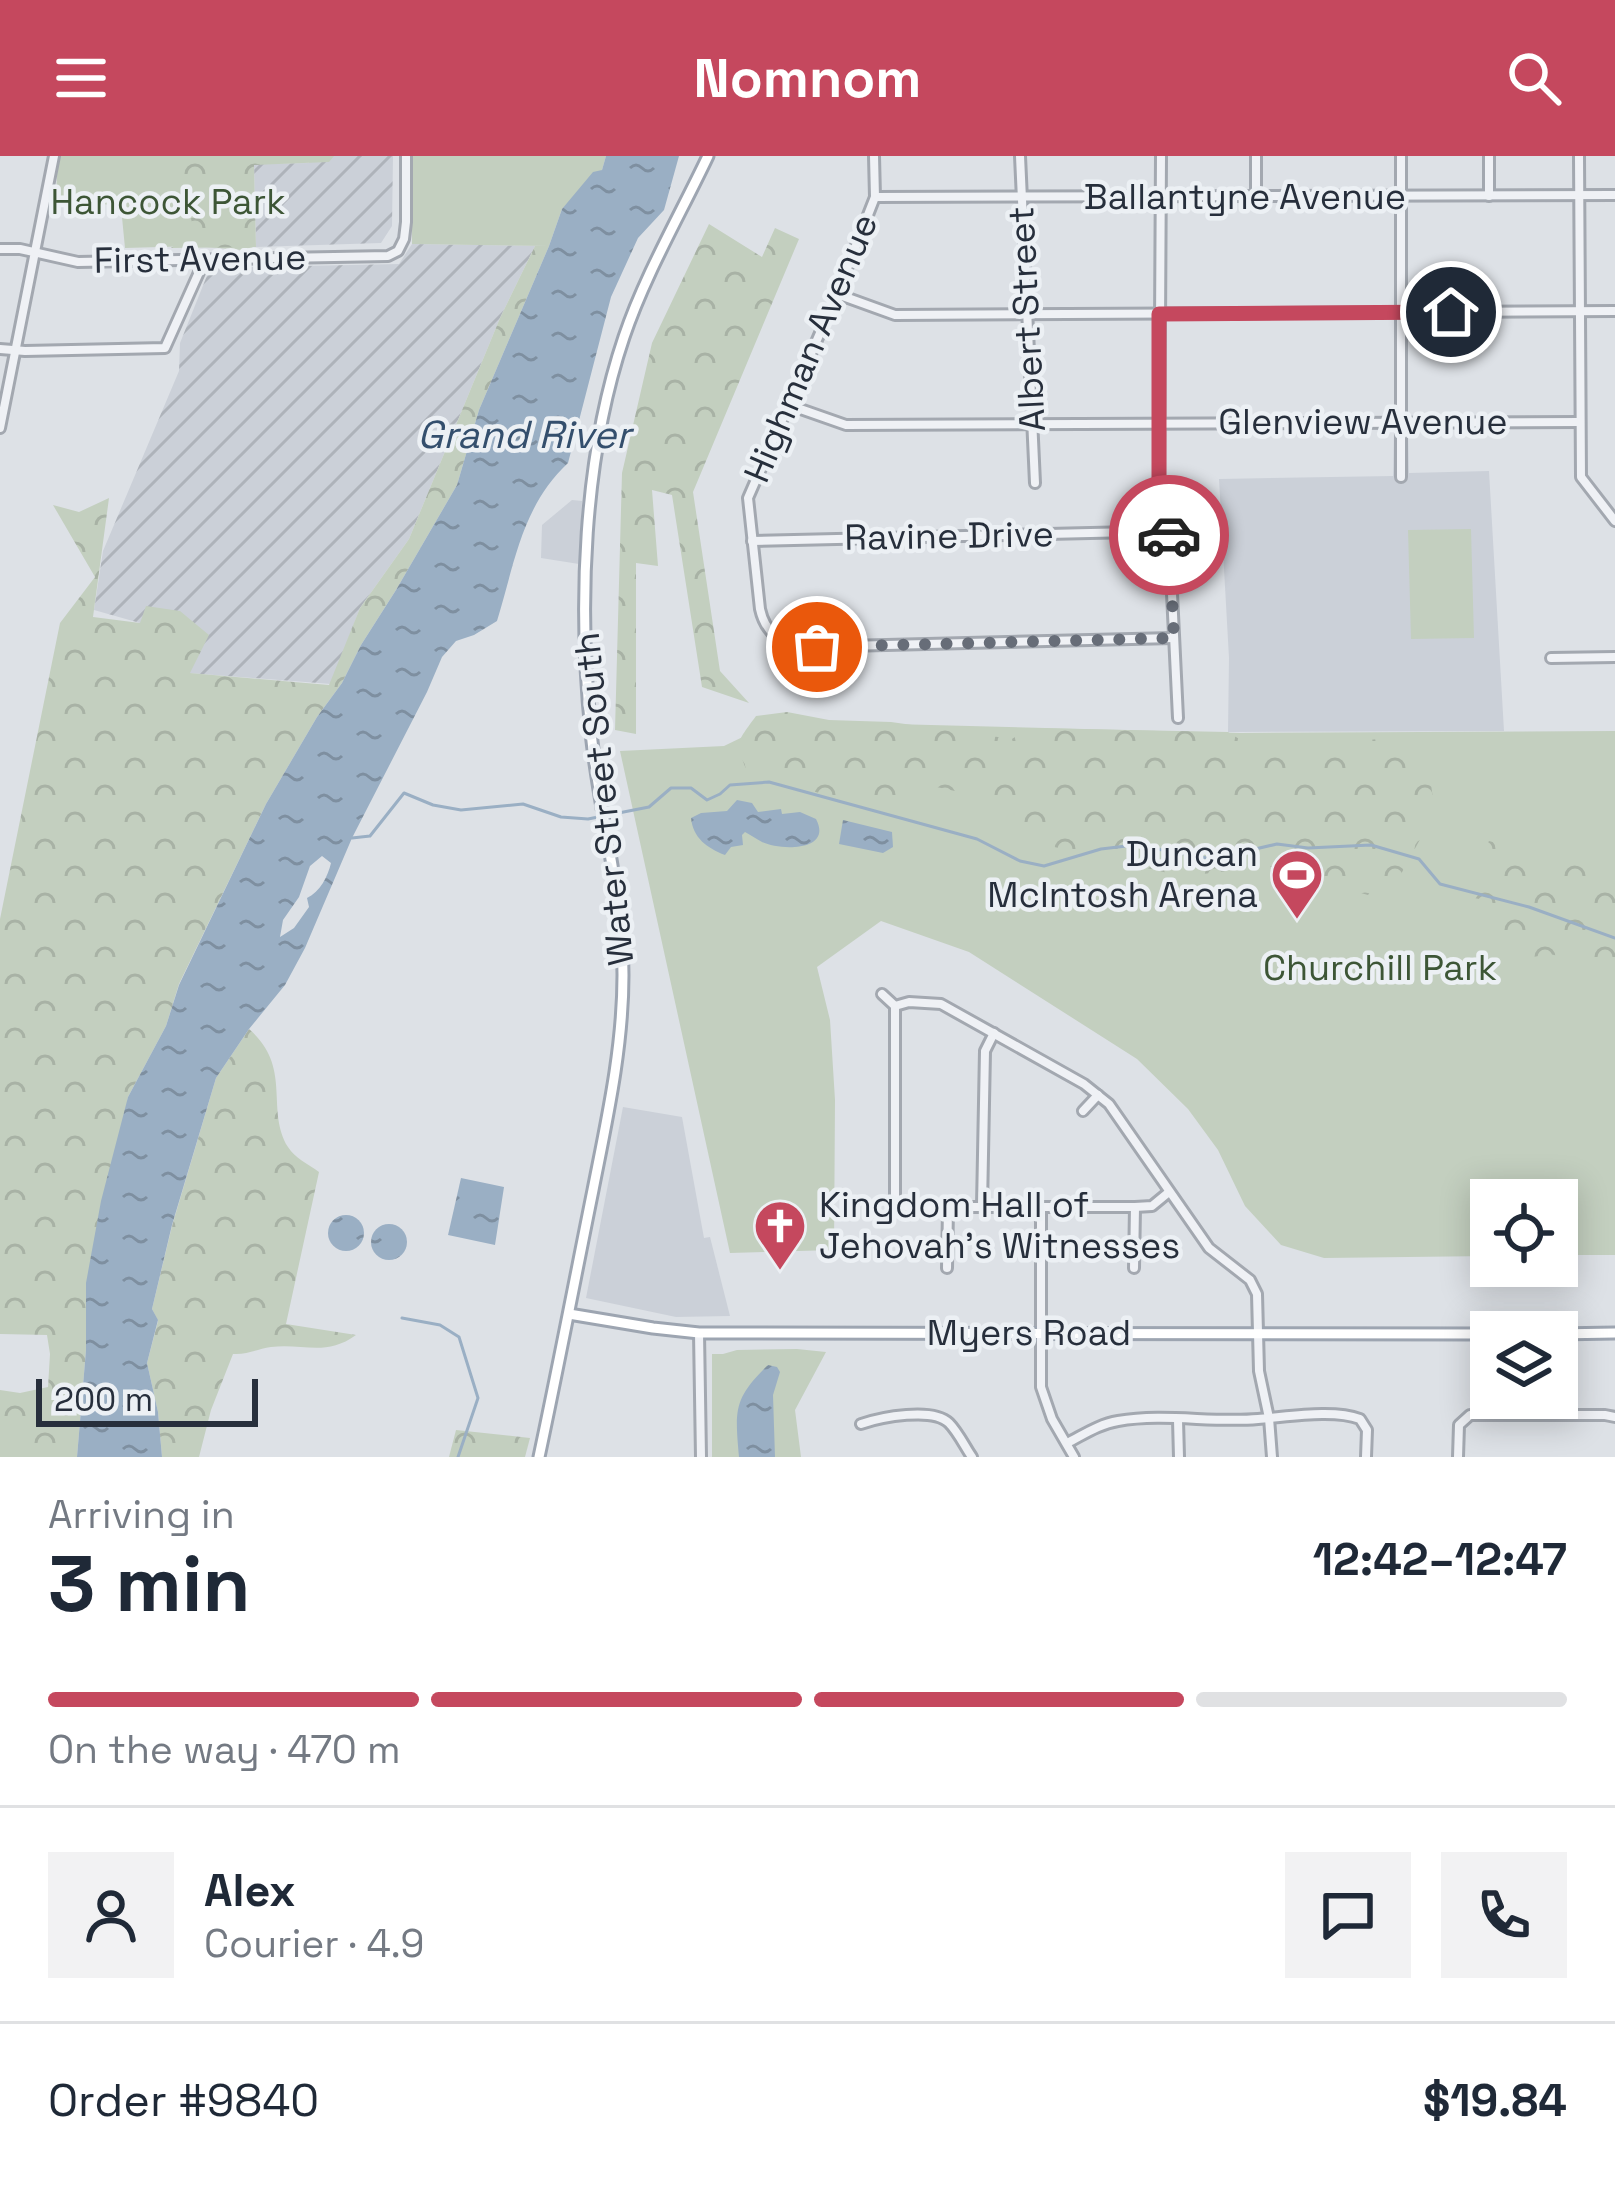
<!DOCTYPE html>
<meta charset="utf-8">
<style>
body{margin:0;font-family:"Space Grotesk",sans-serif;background:#f2f2f3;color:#1f2937;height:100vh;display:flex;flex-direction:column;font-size:45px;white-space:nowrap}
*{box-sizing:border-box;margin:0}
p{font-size:39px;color:#747a83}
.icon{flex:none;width:66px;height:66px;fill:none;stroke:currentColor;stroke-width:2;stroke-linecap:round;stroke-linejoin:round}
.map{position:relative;height:1301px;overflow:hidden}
.drawer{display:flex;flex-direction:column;background:#fff;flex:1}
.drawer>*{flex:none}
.controls{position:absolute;left:1470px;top:1023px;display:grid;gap:24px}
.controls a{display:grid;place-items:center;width:108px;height:108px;border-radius:0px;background:#fff;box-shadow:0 6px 30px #0003;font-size:60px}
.scale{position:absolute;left:36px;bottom:30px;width:222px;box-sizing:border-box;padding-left:12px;border:6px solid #272f3c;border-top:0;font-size:33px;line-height:42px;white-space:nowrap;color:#272f3c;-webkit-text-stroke:9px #ecf0f4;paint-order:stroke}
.pin{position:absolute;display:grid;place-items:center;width:102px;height:102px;color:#fff;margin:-51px;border:6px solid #fff;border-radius:50%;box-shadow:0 3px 12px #0007}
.courier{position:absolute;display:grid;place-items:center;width:120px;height:120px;margin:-60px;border:9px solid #c5485e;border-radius:50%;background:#fff;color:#222;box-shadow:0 3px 15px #0007}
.summary em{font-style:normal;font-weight:600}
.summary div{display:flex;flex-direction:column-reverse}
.summary{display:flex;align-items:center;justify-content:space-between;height:204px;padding:0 48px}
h1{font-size:78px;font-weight:600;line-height:90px}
.bar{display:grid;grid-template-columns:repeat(4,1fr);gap:18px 12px;align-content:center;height:144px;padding:0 48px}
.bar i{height:15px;border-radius:9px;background:#e0e1e3}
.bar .active{background:#c5485e}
.bar p{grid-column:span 4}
.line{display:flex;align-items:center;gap:30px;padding:0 48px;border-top:3px solid #e0e1e3}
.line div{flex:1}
.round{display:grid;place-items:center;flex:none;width:126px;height:126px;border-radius:0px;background:#f2f2f3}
header{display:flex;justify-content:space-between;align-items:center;height:156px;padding:0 48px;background:#c5485e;color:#fff;font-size:54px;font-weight:600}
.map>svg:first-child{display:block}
</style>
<header><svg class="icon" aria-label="menu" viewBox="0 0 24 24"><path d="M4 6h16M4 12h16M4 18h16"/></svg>Nomnom<svg class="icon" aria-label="search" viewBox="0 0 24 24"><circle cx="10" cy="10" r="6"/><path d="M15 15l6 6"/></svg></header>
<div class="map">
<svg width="1615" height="1301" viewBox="0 0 1615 1301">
<defs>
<pattern id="industrial-furrows" width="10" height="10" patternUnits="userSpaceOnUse" patternTransform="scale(3)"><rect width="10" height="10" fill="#cbd0d8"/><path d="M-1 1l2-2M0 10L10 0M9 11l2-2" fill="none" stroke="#aeb3ba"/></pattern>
<pattern id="forest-crowns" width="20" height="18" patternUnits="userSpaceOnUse" patternTransform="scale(3)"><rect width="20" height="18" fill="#c3cfbf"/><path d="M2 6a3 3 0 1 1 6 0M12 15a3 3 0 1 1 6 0" fill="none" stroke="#a8b2a5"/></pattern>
<pattern id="water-ripples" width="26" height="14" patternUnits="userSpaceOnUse" patternTransform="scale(3)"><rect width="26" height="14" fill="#9aafc4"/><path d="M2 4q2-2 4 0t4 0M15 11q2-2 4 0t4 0" fill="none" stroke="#7e8fa0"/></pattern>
</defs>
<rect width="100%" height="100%" fill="#dde1e6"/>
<g fill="#cbd0d8">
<path d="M1390,273H1411L1408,277L1409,317L1489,315L1504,575L1228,576L1229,502L1219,323L1393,320L1394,276Z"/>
<path d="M572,344L582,345L579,408L541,402L542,369Z"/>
<path d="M623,951L682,961L704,1082L710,1081L730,1160L676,1161L586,1142Z"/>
</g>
<g fill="url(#industrial-furrows)">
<path d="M309,0H393L392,70L381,87L256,91L254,8L309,7Z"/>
<path d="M412,88L535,90L500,162L409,383L360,452L331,528L189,517L140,467L94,454L103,395L179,215L180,187L210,112L399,108Z"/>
</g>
<g fill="#c3cfbf">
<path d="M58,0H238L253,95L195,90L125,92L121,51L56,40Z"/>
<path d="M411,0H606L602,14L562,53L549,90L412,88Z"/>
<path d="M1471,373L1474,482L1411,483L1408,374Z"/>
<path d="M776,565L1240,577L1615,575V1099H1557V1044H1491V1100L1324,1102L1281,1089L1245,1050L1218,994L1188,953L1137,903L969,796L881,765L817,811L830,864L835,944L834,1094L730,1097L620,595L724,590Z"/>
<path d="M797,1193L826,1196L795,1254L801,1301H712V1198H723L737,1194Z"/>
</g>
<g fill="url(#forest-crowns)">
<path d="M179,0H334L329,6L254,9L256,91L171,92L194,73L178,19Z"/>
<path d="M709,68L762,101L775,72L799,83L693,336L720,515L749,547L702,531L672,339L652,334L658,410L636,407V578L615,574L622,317L652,187Z"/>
<path d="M535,90H549L479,254L457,329L396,434L361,489L342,527L317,561L266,648L179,828L166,870L128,941L86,1194L77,1301H0V1234L20,1237L48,1231L50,1198L47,1179L0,1178V763L60,467L95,421L53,349L79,356L109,342L93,461L140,467L146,450L180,455L209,479L190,517L329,529L360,452L409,383L500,162Z"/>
<path d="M787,556L829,564L891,566L1012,583L1028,572L1228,576L1263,598L1385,582L1399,585L1416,600L1430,622L1435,656L1401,718L1381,721L1368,739C1334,729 1299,710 1264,711C1234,712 1207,720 1177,719L1002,679L992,643L918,627L891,656L748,618C735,585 735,589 756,560Z"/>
<path d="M1489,685L1585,712L1615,717V814L1550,798L1533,801L1496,793L1477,774L1485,744L1463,740C1460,720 1479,702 1489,685Z"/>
<path d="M249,873C293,911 265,953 288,991C295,1002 308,1008 319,1016L286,1168L356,1179C326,1201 303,1187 271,1191C257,1193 247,1199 233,1198L211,1254L199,1301H162L158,1256L147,1207L158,1165L152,1153L172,1070L216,922Z"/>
<path d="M456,1274L530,1282L525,1301H449Z"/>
</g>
<g fill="url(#water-ripples)" fill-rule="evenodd">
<path d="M606,0H679L664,54L638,82L611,141L568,307C522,350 515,406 497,465L474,479L456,485L442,501L427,536L352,682L305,792L285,829L249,873L216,922L172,1069L152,1153L158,1164L147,1207L158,1256L162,1301H77L86,1194V1127L101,1045L128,941L166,870L179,829L266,648L317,561L342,527L361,489L396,434L457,329L479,254L549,90L562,53L593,16L602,14ZM322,700L331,707C328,720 320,736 307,742L309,751L294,772L280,781L283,764L299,741L310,710Z"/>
<path d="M737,644L752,647L758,656L781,653L782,658L800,656L816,663C833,695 781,695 762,686C756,683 751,679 745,676L742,679L743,689L731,691L725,699C707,692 693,682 691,662L701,657L727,655Z"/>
<path d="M843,664L892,676L893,691L883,697L839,688Z"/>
<path d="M461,1022L504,1031L495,1089L448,1079Z"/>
<circle cx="346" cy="1077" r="18"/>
<circle cx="389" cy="1086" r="18"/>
<path d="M768,1209L777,1211L780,1216L773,1239L775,1301H739C735,1254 733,1243 768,1209Z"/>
</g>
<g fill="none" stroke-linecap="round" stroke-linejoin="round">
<g stroke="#9aafc4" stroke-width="3">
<path d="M352,682L370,680L404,637L433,649L461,654L523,648L561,661L588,663L649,651L671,632H691L707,644L720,638L730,629L769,626L977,683L1020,705L1044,710L1101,693L1135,689L1212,703L1277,688L1308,692L1371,689L1419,703L1440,728L1529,751L1615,782"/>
<path d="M402,1162L440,1169L459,1181L478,1242L458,1301"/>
</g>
<g stroke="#a3a8b0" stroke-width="14">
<g id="minor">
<path d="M874,0L875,41L837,138L748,342L760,453C765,476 781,489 805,491L1174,482"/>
<path d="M1020,0L1035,327"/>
<path d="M1161,0L1159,338L1169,375L1178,562"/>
<path d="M1401,0V321"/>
<path d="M1579,0L1581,321L1615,365"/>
<path d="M1489,40V0"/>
<path d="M875,41L1615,39"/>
<path d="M1256,41V0"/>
<path d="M0,93H20L78,106L388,100L398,95L404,83L406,66V0"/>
<path d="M837,138L895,159L1615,155"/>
<path d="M0,193L25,195L165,192L205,103"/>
<path d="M789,249L846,269L1580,266"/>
<path d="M0,272L54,0"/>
<path d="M752,385L1218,374"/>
<path d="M1551,502L1615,501"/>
<path d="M882,838L895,850V1045L907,1051H1135L1152,1050L1169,1036"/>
<path d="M895,850L909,846L941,848L1084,928L1109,948L1209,1092L1250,1124L1257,1138L1259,1215L1269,1262L1272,1301"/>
<path d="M1083,955L1098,939"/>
<path d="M982,1050L985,895L994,877"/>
<path d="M1041,1051V1231L1052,1263L1074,1301"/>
<path d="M947,1112L948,1051"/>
<path d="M1134,1112L1135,1051"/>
<path d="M699,1177L701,1301"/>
<path d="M1178,1264L1179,1301"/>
<path d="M861,1268C881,1261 933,1251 949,1267C958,1276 965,1291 972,1301"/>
<path d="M1067,1287C1083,1279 1099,1268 1118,1265C1164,1257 1212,1267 1258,1263C1288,1261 1333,1253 1360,1263L1367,1274L1366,1301"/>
<path d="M1458,1301L1459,1269L1470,1259H1605L1615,1261"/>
</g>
</g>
<g stroke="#9da5b1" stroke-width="15">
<g id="major">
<path d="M569,1158L653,1172L699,1177L1491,1178"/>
<path d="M1557,1178L1615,1177"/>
<path d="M539,1301C558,1212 575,1123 593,1034C607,963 623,892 623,819C623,737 599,657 591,576C578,450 583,302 624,181C645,119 680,59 708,0"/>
</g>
</g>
<use href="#minor" stroke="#eff1f5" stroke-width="8"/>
<use href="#major" stroke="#fff" stroke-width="9"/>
</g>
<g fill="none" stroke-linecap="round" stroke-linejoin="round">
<path stroke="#676d78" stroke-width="12" stroke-dasharray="0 21.6" d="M817,491L1174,482L1169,379"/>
<path stroke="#c5485e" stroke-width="15" d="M1169,379L1159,338V158L1451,156"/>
</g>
<defs>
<g id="stadium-pin" transform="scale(2.7)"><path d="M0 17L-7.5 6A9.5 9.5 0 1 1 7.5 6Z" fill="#c5485e" stroke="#ecf0f4"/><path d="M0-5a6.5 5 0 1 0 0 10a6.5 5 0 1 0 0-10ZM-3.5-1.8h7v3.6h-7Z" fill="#fff"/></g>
<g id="church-pin" transform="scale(2.7)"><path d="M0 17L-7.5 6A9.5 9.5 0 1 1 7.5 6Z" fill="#c5485e" stroke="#ecf0f4"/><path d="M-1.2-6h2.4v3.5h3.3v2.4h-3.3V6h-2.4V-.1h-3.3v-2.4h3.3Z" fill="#fff"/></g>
</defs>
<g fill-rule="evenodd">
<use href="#stadium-pin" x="1297" y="719"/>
<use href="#church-pin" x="780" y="1070"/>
</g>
<g text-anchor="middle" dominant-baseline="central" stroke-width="9" stroke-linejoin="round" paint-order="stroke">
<g font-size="36" fill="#272f3c" stroke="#ecf0f4">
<text x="1245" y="41">Ballantyne Avenue</text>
<text transform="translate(200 103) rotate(-1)">First Avenue</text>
<text transform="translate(1027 163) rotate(-93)">Albert Street</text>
<text transform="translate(811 192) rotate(-67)">Highman Avenue</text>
<text x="1363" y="266">Glenview Avenue</text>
<text transform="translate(949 380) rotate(-1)">Ravine Drive</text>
<text transform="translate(604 643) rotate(-96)">Water Street South</text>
<text x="1029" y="1177">Myers Road</text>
</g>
<g font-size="36" fill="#3d5636" stroke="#ecf0f4">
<text x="168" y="46">Hancock Park</text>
<text x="1380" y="812">Churchill Park</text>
</g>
<g font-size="36" fill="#272f3c" stroke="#ecf0f4" text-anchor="end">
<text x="1258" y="698">Duncan<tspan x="1258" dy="41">McIntosh Arena</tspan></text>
<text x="819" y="1049" text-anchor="start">Kingdom Hall of<tspan x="819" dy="41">Jehovah's Witnesses</tspan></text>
</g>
<g font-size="39" font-style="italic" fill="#344f6d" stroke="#ecf0f4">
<text x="524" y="278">Grand River</text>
</g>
</g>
</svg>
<div class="controls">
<a><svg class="icon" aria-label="locate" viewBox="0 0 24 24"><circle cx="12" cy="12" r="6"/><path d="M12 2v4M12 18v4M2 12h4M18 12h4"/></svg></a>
<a><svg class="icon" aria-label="layers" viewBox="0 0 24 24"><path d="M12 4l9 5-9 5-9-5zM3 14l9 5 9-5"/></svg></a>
</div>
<div class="scale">200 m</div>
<div class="pin" style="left:817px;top:491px;background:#ea580c"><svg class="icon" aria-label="bag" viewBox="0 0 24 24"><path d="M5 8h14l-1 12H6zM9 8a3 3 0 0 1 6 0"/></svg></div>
<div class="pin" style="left:1451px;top:156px;background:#1f2937"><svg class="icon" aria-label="home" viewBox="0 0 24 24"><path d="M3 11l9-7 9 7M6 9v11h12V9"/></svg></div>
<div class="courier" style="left:1169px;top:379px"><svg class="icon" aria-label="car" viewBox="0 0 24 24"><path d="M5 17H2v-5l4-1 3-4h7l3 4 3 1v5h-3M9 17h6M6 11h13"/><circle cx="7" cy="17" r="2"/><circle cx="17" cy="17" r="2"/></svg></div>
</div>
<section class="drawer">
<div class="summary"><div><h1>3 min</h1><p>Arriving in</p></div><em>12:42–12:47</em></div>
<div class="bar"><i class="active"></i><i class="active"></i><i class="active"></i><i></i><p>On the way · 470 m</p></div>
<div class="line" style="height:216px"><a class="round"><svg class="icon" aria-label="person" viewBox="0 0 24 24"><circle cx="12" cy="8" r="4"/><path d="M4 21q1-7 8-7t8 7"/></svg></a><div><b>Alex</b><p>Courier · 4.9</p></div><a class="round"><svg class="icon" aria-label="chat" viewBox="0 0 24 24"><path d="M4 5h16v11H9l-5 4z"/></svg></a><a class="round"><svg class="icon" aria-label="phone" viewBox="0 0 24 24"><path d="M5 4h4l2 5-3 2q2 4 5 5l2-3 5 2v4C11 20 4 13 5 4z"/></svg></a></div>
<div class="line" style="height:156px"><div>Order #9840</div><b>$19.84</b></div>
</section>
